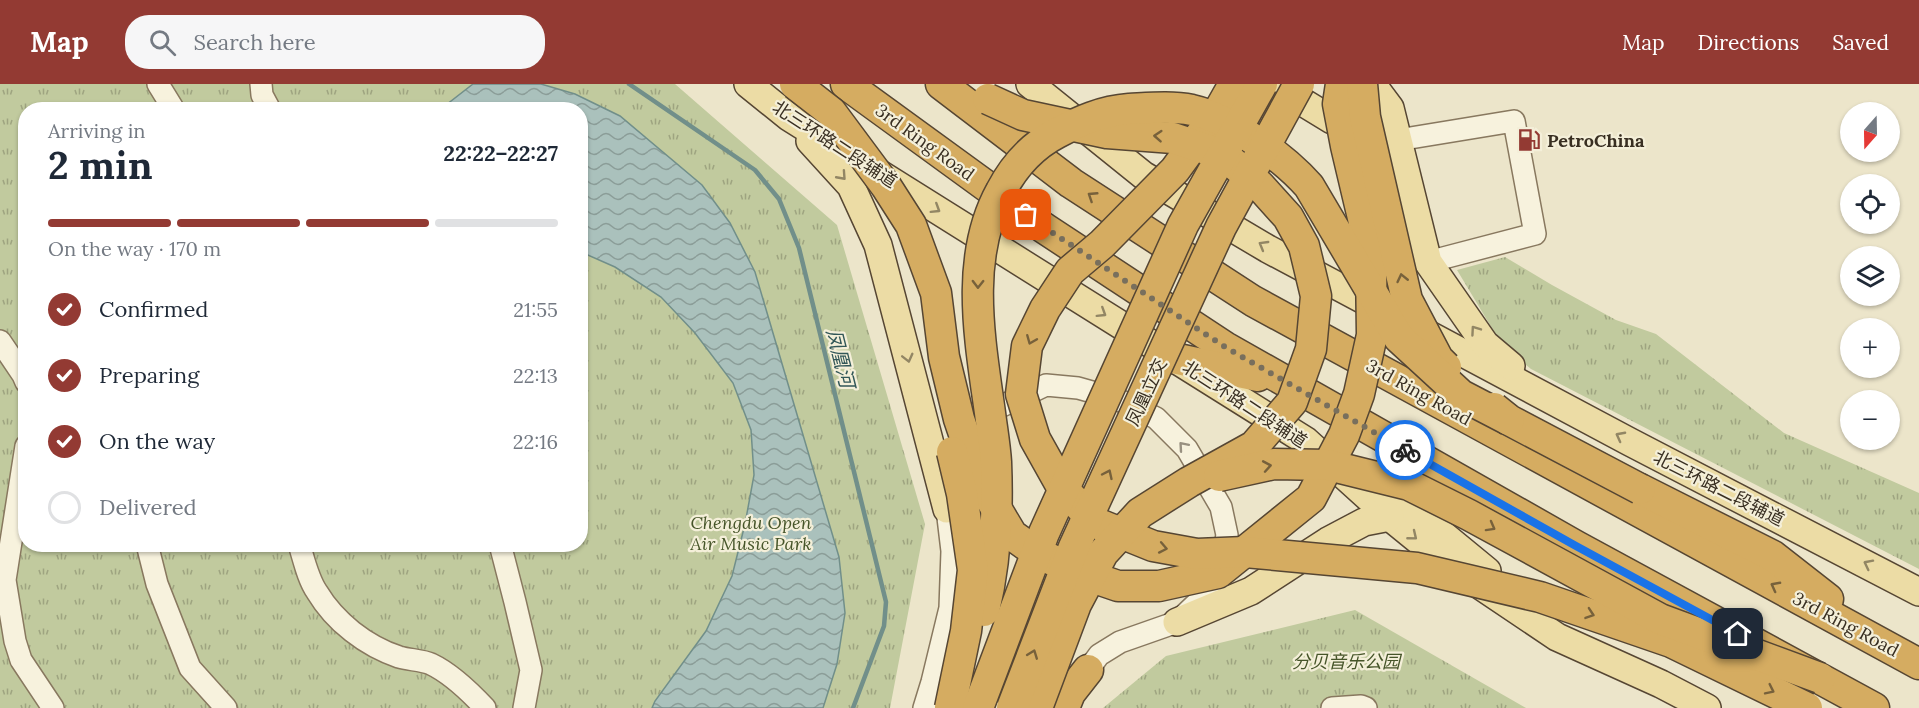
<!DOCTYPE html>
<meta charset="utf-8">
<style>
body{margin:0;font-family:Lora,"Noto Sans SC",serif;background:#f6f6f7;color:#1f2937;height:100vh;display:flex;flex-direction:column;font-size:22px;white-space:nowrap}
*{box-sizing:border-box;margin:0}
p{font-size:20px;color:#747a83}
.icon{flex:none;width:33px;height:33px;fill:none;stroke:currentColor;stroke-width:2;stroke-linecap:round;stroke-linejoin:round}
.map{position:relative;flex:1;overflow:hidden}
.drawer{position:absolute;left:18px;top:18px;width:570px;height:450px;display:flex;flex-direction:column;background:#fff;border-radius:24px;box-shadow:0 2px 4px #0004}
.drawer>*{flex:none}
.needle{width:39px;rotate:200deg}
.fabs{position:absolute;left:1840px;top:18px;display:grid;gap:12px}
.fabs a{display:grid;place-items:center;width:60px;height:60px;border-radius:50%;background:#fff;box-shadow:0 2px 4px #0004;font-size:30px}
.pin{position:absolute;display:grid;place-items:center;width:51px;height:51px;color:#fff;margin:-26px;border-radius:12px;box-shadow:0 3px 9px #0006}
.courier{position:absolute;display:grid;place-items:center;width:60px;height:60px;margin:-30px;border:4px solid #1a73e8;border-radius:50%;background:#fff;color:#222;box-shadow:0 2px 8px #0007}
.headline em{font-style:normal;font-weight:700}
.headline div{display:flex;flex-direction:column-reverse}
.headline{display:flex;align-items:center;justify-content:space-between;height:102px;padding:0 30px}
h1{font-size:39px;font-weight:700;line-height:45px}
.bar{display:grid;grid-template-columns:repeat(4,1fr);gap:9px 6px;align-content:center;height:72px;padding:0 30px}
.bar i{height:8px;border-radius:4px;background:#e0e1e3}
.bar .current{background:#933a33}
.bar p{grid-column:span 4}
ol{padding:0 30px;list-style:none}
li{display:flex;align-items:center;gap:18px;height:66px}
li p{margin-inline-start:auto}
li .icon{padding:6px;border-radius:50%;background:#933a33;color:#fff;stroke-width:4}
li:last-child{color:#747a83}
li i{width:33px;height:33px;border:3px solid #e0e1e3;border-radius:50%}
header{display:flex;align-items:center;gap:36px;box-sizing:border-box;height:84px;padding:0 30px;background:#933a33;color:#fff}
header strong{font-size:28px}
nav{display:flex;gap:33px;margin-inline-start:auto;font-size:21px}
.search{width:420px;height:54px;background:#f6f6f7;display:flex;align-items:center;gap:15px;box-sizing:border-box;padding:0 21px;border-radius:24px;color:#747a83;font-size:22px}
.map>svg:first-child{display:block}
</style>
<header>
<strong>Map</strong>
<div class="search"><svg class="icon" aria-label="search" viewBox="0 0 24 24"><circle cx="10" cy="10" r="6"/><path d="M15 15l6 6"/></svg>Search here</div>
<nav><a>Map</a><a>Directions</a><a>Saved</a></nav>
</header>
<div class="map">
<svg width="1919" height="624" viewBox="0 0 1919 624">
<defs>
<pattern id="park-tufts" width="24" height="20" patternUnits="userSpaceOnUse" patternTransform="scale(1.5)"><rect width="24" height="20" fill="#c1ca9e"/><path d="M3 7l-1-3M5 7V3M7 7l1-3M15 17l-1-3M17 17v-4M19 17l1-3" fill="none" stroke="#9ea480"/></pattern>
<pattern id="water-waves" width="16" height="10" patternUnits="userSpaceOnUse" patternTransform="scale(1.5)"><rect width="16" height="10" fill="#aac1bc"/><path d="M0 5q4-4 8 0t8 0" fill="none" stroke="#8b9d98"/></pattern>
</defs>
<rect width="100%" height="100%" fill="#ece5ca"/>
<g fill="url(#park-tufts)" fill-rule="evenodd">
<path d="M0,0H675L837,141L925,440L890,624H0ZM26,26H580V460H26Z"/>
<path d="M1505,173L1552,201L1616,236L1656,250L1784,349L1919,409V485L1531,285L1502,261L1457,186Z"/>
<path d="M1355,526L1526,624H1103L1166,572Z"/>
</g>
<path fill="url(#water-waves)" stroke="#718f8a" stroke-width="1.5" d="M473,0H541L575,10L620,32L702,101L730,139L755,188L839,473L845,529L837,580L823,624H652L655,617L706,547L732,492L745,440L754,391L751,346L733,299L695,249L661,213L615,183L581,168L580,26L444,25L446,21Z"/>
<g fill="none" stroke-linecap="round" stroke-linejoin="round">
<path stroke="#718f8a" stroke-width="4.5" d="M629,0L755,86L779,115L799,164L886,518L884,542L853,624"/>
<g stroke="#88785f" stroke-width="24">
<g id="minor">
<path d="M158,0L174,26"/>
<path d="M261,0L262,11L270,26"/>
<path d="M1398,56L1514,37L1535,150L1428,178"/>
<path d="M0,257L23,291L26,298"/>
<path d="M981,334L983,331L1046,301L1078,304L1117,315L1156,334L1187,365L1221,423L1227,451L1218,499L1177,538L1120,558L1099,571L1088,586L1083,599"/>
<path d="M26,362L5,496L15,557L21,576L53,624"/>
<path d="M147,460L157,500L190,584L226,624"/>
<path d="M299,460C304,476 308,495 317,508C335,538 366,562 399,573C409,576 422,576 431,580C450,589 471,609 485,624"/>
<path d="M500,460L515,518L531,586L524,624"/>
<path d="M924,624L932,598L950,524L952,467L947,425L952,410"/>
<path d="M1332,624L1361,622L1366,624"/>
</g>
</g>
<g stroke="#564633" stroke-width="30">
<g id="major">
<path d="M748,0L789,33L1306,357L1390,433L1444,477L1557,553L1661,600L1707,624"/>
<path d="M1030,0L1143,91L1268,165L1630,358L1919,508"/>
<path d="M1273,0L1332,36L1360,33"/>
<path d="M1372,0L1390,24L1428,178L1485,260L1511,282"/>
<path d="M810,57L851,102L878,161L947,425"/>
<path d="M1377,403L1414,427L1487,487"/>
<path d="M1177,538L1251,507L1328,457L1364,438L1390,433"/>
</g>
</g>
<g stroke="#564633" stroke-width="33">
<g id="highway">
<path d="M846,0L1044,144L1225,263L1576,462L1874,624"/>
<path d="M941,0L1071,99L1253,217L1919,580"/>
<path d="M1173,274L1258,292"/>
<path d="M1640,405L1773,472L1828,515"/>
<path d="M1064,624L1070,609L1088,586"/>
</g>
</g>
<use href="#minor" stroke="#f7f2dd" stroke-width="21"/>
<use href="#major" stroke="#ecdca5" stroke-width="27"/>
<use href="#highway" stroke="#d5ac61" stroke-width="30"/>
<g stroke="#564633" stroke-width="33" stroke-linecap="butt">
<g id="highway-bridge">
<path d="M795,0L831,28L886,102L911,141L936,209L944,273L959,335L980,397L1012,451L1036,468L1077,488L1118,502H1159L1218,489L1311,414L1344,351L1359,310L1372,251L1371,180L1363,134L1346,62L1338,20L1341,0"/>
<path d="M1234,0L1221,23L1175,86L1102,160L1070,187L1045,225L1027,262L1021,310L1035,355L1063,405L1096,439L1153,462L1197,470L1245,468L1417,484L1540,513L1671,558L1807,624"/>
<path d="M1362,0L1365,33L1407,216L1438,275L1446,283"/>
<path d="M988,15L1023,31L1107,49L1173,54L1206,65L1233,79L1260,102L1288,133L1304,162L1316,212L1311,265L1292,318L1254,362L1189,398L1140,429L1103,469L1076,520L1037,624"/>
<path d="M1494,324L1509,336L1640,405"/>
<path d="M1219,392L1274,380L1328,381L1409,401L1469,431L1660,535L1820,594"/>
<path d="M984,527C995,481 998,426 996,378C995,362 992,345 990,329C980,256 964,174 1001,107C1014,82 1032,62 1057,49C1080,37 1102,27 1129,25C1150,24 1172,22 1192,26C1231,35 1283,73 1309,102L1399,254L1461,311L1509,336"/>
<path d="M950,624L966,547L973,486L962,410L952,368"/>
<path d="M978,624L1044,449L1183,141L1262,0"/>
<path d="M1012,624L1074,463L1221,143L1299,0"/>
</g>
</g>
<use href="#highway-bridge" stroke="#d5ac61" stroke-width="30"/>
</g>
<defs><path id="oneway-chevron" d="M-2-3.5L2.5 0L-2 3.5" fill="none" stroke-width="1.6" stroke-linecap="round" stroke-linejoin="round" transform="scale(1.5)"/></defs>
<g stroke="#77613b">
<use href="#oneway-chevron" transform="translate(1158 52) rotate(-176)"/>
<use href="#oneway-chevron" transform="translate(1092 112) rotate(-147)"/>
<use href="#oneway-chevron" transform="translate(1402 194) rotate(-103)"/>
<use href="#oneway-chevron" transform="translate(978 200) rotate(91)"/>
<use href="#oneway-chevron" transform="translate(1031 256) rotate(112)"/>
<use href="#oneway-chevron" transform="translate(1267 382) rotate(-10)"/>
<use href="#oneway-chevron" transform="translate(1108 390) rotate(-65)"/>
<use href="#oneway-chevron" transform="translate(1491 443) rotate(29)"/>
<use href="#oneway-chevron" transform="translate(1163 464) rotate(11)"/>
<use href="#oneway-chevron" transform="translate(1775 502) rotate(-152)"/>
<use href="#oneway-chevron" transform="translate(1590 530) rotate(19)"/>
<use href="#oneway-chevron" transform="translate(1033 570) rotate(-69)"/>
<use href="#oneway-chevron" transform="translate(1770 606) rotate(26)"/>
</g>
<g stroke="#928664">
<use href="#oneway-chevron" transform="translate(842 92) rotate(48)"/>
<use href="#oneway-chevron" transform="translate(936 125) rotate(32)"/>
<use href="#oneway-chevron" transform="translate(1263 161) rotate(-150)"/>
<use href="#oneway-chevron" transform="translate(1102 229) rotate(32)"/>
<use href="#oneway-chevron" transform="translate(1475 246) rotate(-125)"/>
<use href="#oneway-chevron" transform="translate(908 274) rotate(76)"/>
<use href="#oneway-chevron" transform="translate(1620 352) rotate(-152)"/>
<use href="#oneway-chevron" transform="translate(1413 452) rotate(39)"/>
<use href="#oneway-chevron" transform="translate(1868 480) rotate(-153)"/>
</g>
<use stroke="#989080" href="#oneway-chevron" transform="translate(1183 362) rotate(-131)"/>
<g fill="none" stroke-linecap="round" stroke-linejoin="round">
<path stroke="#786f5d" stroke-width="6" stroke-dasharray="0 10.8" d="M1026,131L1225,263L1405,366"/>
<path stroke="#1a73e8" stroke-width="8" d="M1405,366L1576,462L1738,550"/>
</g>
<defs>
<g id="fuel-bare" transform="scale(1.8)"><path d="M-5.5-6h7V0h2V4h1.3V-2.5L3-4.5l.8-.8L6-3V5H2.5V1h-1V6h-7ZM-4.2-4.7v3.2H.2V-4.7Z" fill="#933a33" stroke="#f4efd9" stroke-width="2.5" paint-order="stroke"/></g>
</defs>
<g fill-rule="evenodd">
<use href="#fuel-bare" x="1529" y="56"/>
</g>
<g text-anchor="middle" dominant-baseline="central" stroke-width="4.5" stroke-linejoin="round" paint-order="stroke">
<g font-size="18" font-weight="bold" fill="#392f22" stroke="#f4efd9" text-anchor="start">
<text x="1547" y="56">PetroChina</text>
</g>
<g font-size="18" fill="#392f22" stroke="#f4efd9">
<text transform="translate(925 58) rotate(36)">3rd Ring Road</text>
<text transform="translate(835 60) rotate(33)">北三环路二段辅道</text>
<text transform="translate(1146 308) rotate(-65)">凤凰立交</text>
<text transform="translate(1419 308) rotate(29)">3rd Ring Road</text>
<text transform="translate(1245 320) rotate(33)">北三环路二段辅道</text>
<text transform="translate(1719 404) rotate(27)">北三环路二段辅道</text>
<text transform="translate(1846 540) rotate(28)">3rd Ring Road</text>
</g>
<g font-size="18" font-style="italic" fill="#465529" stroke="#f4efd9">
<text x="751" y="438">Chengdu Open<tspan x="751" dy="21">Air Music Park</tspan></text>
<text x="1346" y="577">分贝音乐公园</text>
</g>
<g font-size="20" font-style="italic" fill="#325758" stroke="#f4efd9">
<text transform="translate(841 274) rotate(76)">凤凰河</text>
</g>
</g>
</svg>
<div class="fabs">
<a><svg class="needle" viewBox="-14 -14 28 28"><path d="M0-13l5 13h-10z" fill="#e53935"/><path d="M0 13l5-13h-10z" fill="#747a83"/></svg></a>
<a><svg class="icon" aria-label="locate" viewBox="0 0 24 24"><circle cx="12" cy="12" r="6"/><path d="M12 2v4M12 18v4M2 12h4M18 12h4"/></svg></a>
<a><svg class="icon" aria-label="layers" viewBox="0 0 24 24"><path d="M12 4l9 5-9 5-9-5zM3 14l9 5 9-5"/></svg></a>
<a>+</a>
<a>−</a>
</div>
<div class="pin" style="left:1026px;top:131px;background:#ea580c"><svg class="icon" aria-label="bag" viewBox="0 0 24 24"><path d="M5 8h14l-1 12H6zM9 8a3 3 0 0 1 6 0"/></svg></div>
<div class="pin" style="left:1738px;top:550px;background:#1f2937"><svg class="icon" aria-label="home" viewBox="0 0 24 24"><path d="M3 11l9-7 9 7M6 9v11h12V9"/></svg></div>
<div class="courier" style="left:1405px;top:366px"><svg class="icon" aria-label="bike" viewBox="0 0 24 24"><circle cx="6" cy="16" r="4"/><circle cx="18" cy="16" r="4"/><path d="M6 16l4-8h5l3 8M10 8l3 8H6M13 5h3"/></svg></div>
<section class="drawer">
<div class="headline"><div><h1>2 min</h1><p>Arriving in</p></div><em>22:22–22:27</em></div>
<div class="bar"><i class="current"></i><i class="current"></i><i class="current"></i><i></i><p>On the way · 170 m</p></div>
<ol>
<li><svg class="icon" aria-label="check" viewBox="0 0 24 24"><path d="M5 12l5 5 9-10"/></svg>Confirmed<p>21:55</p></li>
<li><svg class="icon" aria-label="check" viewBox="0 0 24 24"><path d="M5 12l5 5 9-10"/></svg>Preparing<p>22:13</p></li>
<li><svg class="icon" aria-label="check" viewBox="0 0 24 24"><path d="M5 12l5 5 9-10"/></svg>On the way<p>22:16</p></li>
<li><i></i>Delivered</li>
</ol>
</section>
</div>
